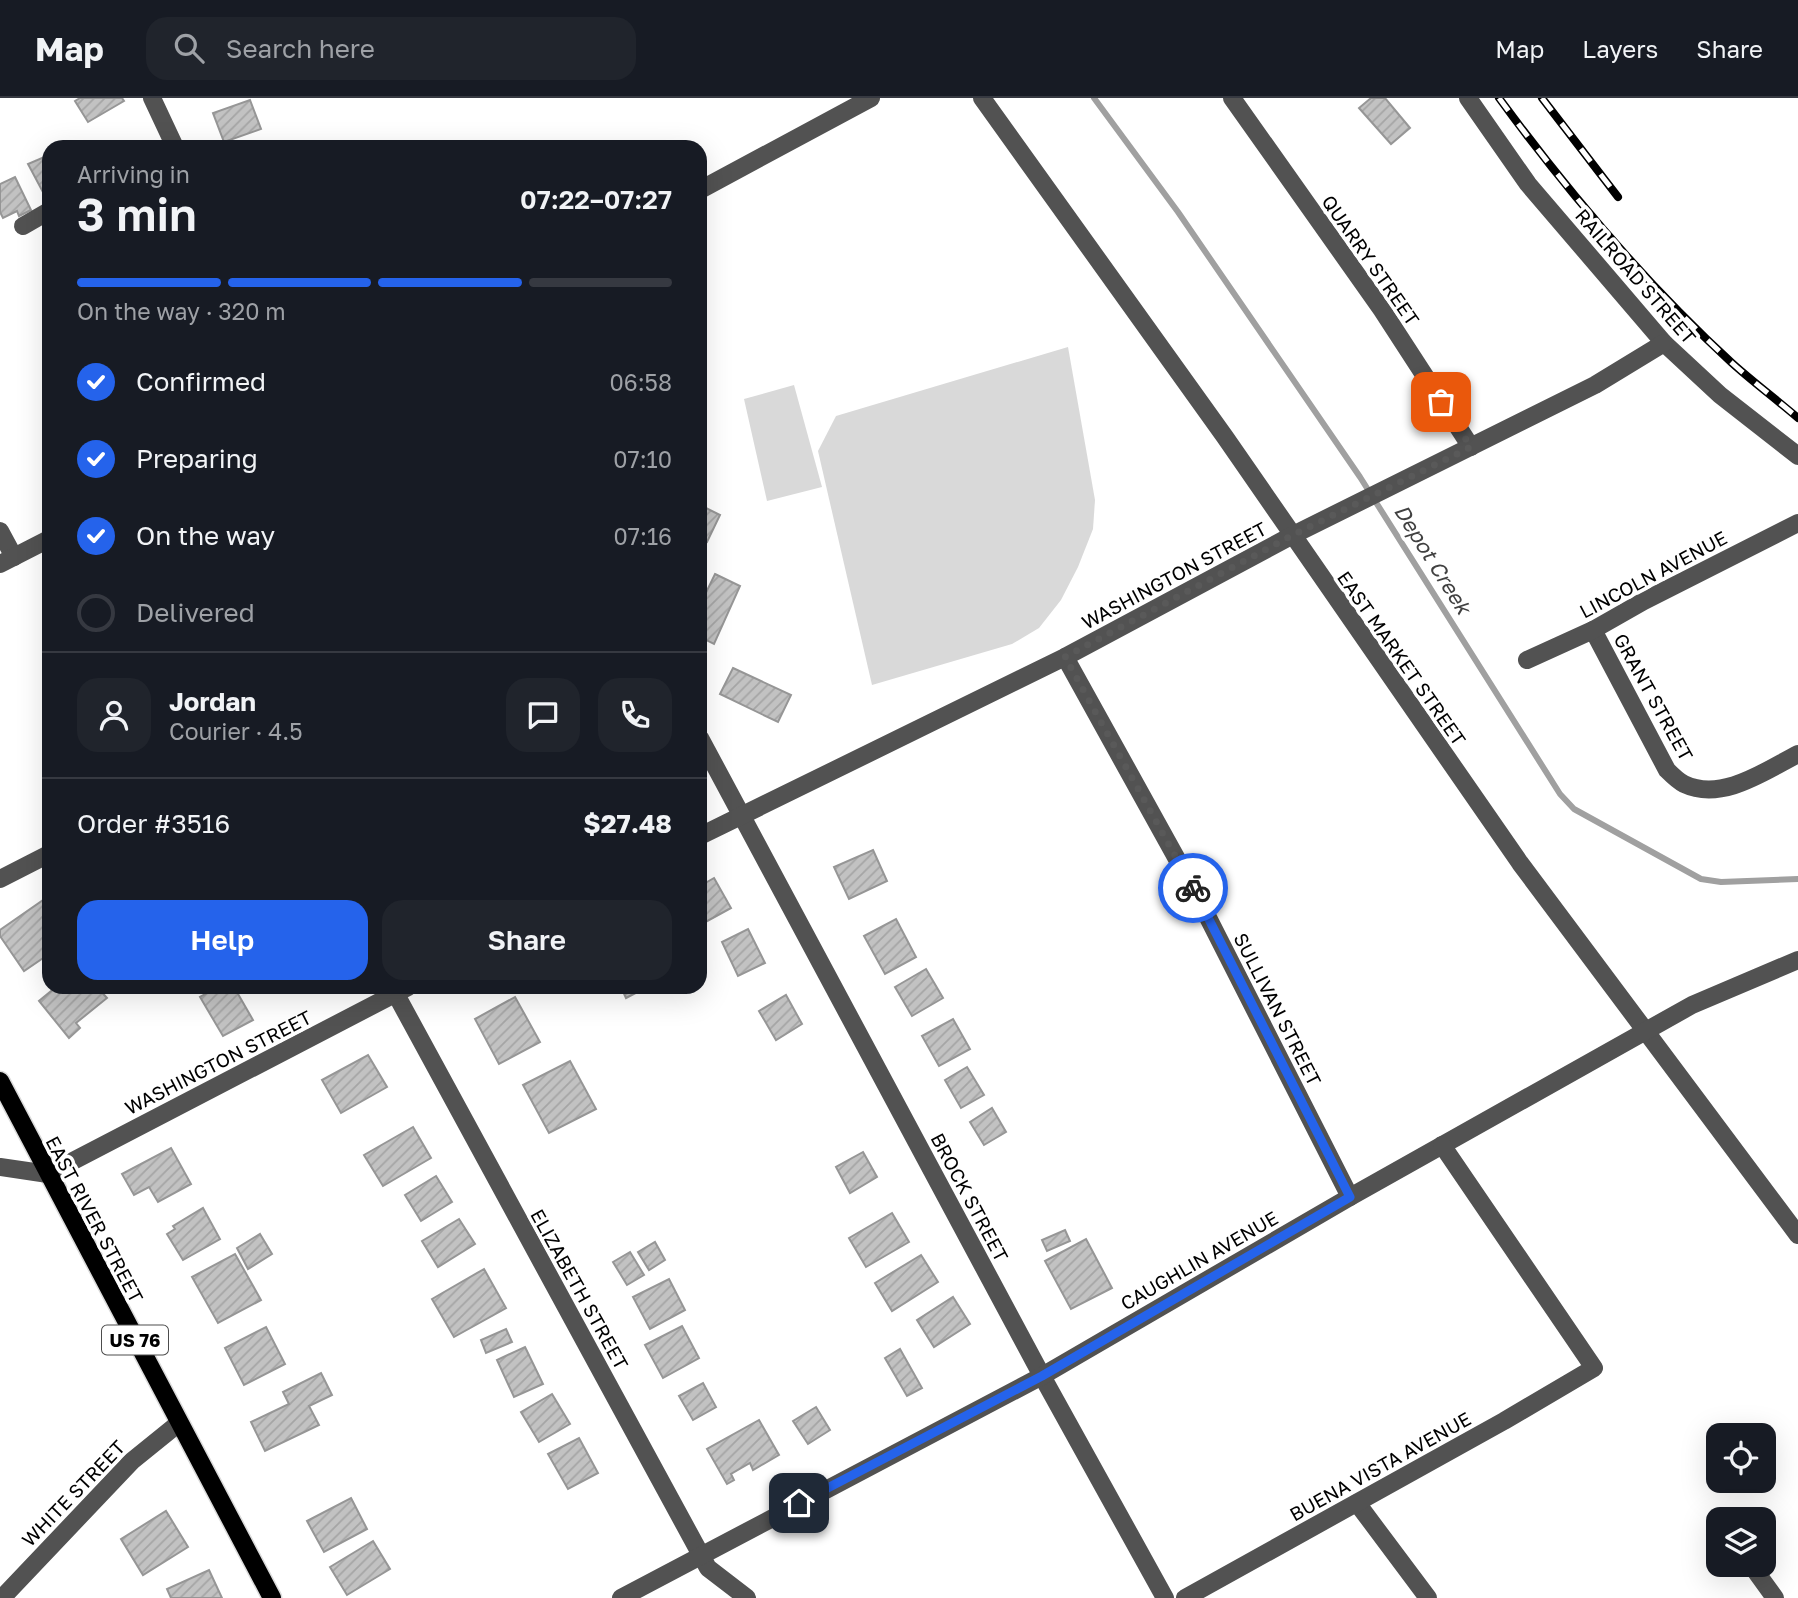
<!DOCTYPE html>
<meta charset="utf-8">
<style>
body{margin:0;font-family:"Golos Text",sans-serif;background:#20242c;color:#f1f3f6;height:100vh;display:flex;flex-direction:column;font-size:26px;white-space:nowrap}
*{box-sizing:border-box;margin:0}
p{font-size:23px;color:#9ea1a6}
.icon{flex:none;width:38px;height:38px;fill:none;stroke:currentColor;stroke-width:2;stroke-linecap:round;stroke-linejoin:round}
.map{position:relative;flex:1;overflow:hidden}
.drawer{position:absolute;left:42px;top:42px;width:665px;height:854px;display:flex;flex-direction:column;background:#171b24;border-radius:21px;box-shadow:0 7px 28px #0002}
.drawer>*{flex:none}
.buttons{position:absolute;left:1706px;top:1325px;display:grid;gap:14px}
.buttons a{display:grid;place-items:center;width:70px;height:70px;border-radius:14px;background:#171b24;box-shadow:0 7px 28px #0002;font-size:35px}
.pin{position:absolute;display:grid;place-items:center;width:60px;height:60px;color:#fff;margin:-30px;border-radius:14px;box-shadow:0 4px 10px #0006}
.courier{position:absolute;display:grid;place-items:center;width:70px;height:70px;margin:-35px;border:5px solid #2563eb;border-radius:50%;background:#fff;color:#222;box-shadow:0 2px 9px #0007}
.head em{font-style:normal;font-weight:600}
.head div{display:flex;flex-direction:column-reverse}
.head{display:flex;align-items:center;justify-content:space-between;height:119px;padding:0 35px}
h1{font-size:46px;font-weight:600;line-height:52px}
.bar{display:grid;grid-template-columns:repeat(4,1fr);gap:10px 7px;align-content:center;height:84px;padding:0 35px}
.bar i{height:9px;border-radius:5px;background:#363941}
.bar .selected{background:#2563eb}
.bar p{grid-column:span 4}
.line{display:flex;align-items:center;gap:18px;padding:0 35px;border-top:2px solid #363941}
.line div{flex:1}
.round{display:grid;place-items:center;flex:none;width:74px;height:74px;border-radius:21px;background:#20242c}
ol{padding:0 35px;list-style:none}
li{display:flex;align-items:center;gap:21px;height:77px}
li p{margin-inline-start:auto}
li .icon{padding:7px;border-radius:50%;background:#2563eb;color:#fff;stroke-width:4}
li:last-child{color:#9ea1a6}
li i{width:38px;height:38px;border:4px solid #363941;border-radius:50%}
.primary-button{display:flex;gap:14px;margin-top:auto;padding:14px 35px}
.primary-button a{flex:1;height:80px;border-radius:21px;background:#2563eb;color:#fff;font-size:28px;font-weight:600;line-height:80px;text-align:center}
.primary-button a+a{background:#20242c;color:#f1f3f6}
header{display:flex;align-items:center;gap:42px;box-sizing:border-box;height:98px;padding:0 35px;background:#171b24;border-bottom:2px solid #363941}
header strong{font-size:33px}
nav{display:flex;gap:38px;margin-inline-start:auto;font-size:24px}
.search{width:490px;height:63px;background:#20242c;display:flex;align-items:center;gap:18px;box-sizing:border-box;padding:0 24px;border-radius:21px;color:#9ea1a6;font-size:26px}
.map>svg:first-child{display:block}
</style>
<header>
<strong>Map</strong>
<div class="search"><svg class="icon" aria-label="search" viewBox="0 0 24 24"><circle cx="10" cy="10" r="6"/><path d="M15 15l6 6"/></svg>Search here</div>
<nav><a>Map</a><a>Layers</a><a>Share</a></nav>
</header>
<div class="map">
<svg width="1798" height="1500" viewBox="0 0 1798 1500">
<defs>
<pattern id="building-hatch" width="6" height="6" patternUnits="userSpaceOnUse" patternTransform="scale(1.75)"><rect width="6" height="6" fill="#c2c2c2"/><path d="M-1 1l2-2M0 6l6-6M5 7l2-2" fill="none" stroke="#a5a5a5"/></pattern>
</defs>
<rect width="100%" height="100%" fill="#fff"/>
<g fill="#d9d9d9">
<path d="M1068,249L1095,402L1093,431L1078,469L1061,502L1039,530L1012,546L872,587L818,353L836,318Z"/>
<path d="M794,287L822,389L767,403L744,301Z"/>
</g>
<g fill="none" stroke-linecap="round" stroke-linejoin="round">
<path stroke="#a0a0a0" stroke-width="6" d="M1094,0L1178,114L1360,379L1560,696L1574,711L1701,781L1721,784L1798,781"/>
</g>
<g fill="url(#building-hatch)" stroke="#969696" stroke-width="2">
<path d="M80,0H122L124,3L88,24L75,3Z"/>
<path d="M1371,0H1385L1410,30L1391,46L1359,10Z"/>
<path d="M250,2L261,31L224,44L213,15Z"/>
<path d="M42,60L49,71V96L45,98L28,66Z"/>
<path d="M15,79L31,112L19,118L17,113L3,120L0,114V86Z"/>
<path d="M700,407L720,417L707,444L700,441Z"/>
<path d="M715,476L740,488L714,546L700,539V507Z"/>
<path d="M733,570L791,597L778,624L720,596Z"/>
<path d="M873,752L887,783L849,801L834,769Z"/>
<path d="M714,780L731,810L700,827V788Z"/>
<path d="M49,798V856L24,873L0,838V832Z"/>
<path d="M896,821L916,859L885,876L864,838Z"/>
<path d="M748,831L765,865L738,878L722,844Z"/>
<path d="M926,871L943,900L912,918L895,889Z"/>
<path d="M56,889H89L91,891L97,889L107,900L76,925L80,930L69,940L39,903Z"/>
<path d="M218,889H234L253,922L223,938L200,899Z"/>
<path d="M621,889H647L626,900Z"/>
<path d="M786,897L802,926L776,942L759,913Z"/>
<path d="M515,899L540,944L499,966L475,921Z"/>
<path d="M953,921L970,951L939,968L922,938Z"/>
<path d="M368,957L387,989L341,1015L322,982Z"/>
<path d="M570,963L596,1011L549,1035L523,987Z"/>
<path d="M967,969L984,997L961,1010L945,982Z"/>
<path d="M992,1010L1006,1034L984,1047L970,1024Z"/>
<path d="M413,1029L431,1060L383,1088L364,1057Z"/>
<path d="M171,1050L191,1086L158,1104L149,1089L134,1097L122,1076Z"/>
<path d="M863,1054L877,1079L850,1095L836,1069Z"/>
<path d="M436,1078L452,1104L421,1123L405,1097Z"/>
<path d="M203,1110L220,1141L183,1162L167,1136L175,1131L173,1128Z"/>
<path d="M892,1115L909,1144L866,1169L849,1140Z"/>
<path d="M459,1121L475,1146L438,1169L422,1143Z"/>
<path d="M1065,1132L1070,1143L1047,1153L1042,1142Z"/>
<path d="M260,1136L272,1156L248,1171L237,1150Z"/>
<path d="M1086,1141L1112,1190L1071,1211L1045,1163Z"/>
<path d="M655,1144L665,1162L649,1172L638,1154Z"/>
<path d="M630,1154L644,1177L627,1187L613,1164Z"/>
<path d="M235,1156L261,1202L218,1225L192,1179Z"/>
<path d="M921,1157L938,1184L892,1213L875,1185Z"/>
<path d="M484,1171L506,1210L454,1239L432,1201Z"/>
<path d="M669,1181L685,1212L650,1231L633,1199Z"/>
<path d="M953,1199L970,1226L934,1249L917,1222Z"/>
<path d="M682,1228L699,1260L663,1280L645,1247Z"/>
<path d="M266,1229L285,1266L244,1287L225,1250Z"/>
<path d="M506,1231L512,1244L486,1255L481,1242Z"/>
<path d="M525,1249L543,1286L514,1299L497,1262Z"/>
<path d="M900,1251L922,1290L907,1298L885,1260Z"/>
<path d="M321,1275L332,1297L309,1308L319,1327L265,1353L251,1324L289,1306L283,1294Z"/>
<path d="M703,1285L716,1309L693,1322L679,1298Z"/>
<path d="M552,1296L570,1326L539,1344L521,1314Z"/>
<path d="M816,1309L830,1332L808,1346L793,1323Z"/>
<path d="M759,1322L779,1357L753,1372L750,1365L731,1376L734,1382L727,1386L707,1351Z"/>
<path d="M579,1340L598,1375L568,1391L548,1356Z"/>
<path d="M351,1400L367,1431L324,1454L307,1423Z"/>
<path d="M166,1413L188,1449L143,1477L121,1441Z"/>
<path d="M373,1443L390,1471L347,1497L330,1469Z"/>
<path d="M209,1472L222,1500H171L167,1491Z"/>
</g>
<g fill="none" stroke-linecap="round" stroke-linejoin="round">
<g stroke="#dbdbdb" stroke-width="21">
<path id="major" d="M0,983L272,1500"/>
</g>
<g stroke="#525252" stroke-width="18">
<path d="M152,0L175,49"/>
<path d="M982,0L1225,339L1520,765L1798,1137"/>
<path d="M1232,0L1382,212L1471,349"/>
<path d="M1468,0L1528,86L1664,245L1720,297L1798,358"/>
<path d="M700,92L871,0"/>
<path d="M23,128L49,113"/>
<path d="M0,433L14,459"/>
<path d="M0,466L49,441"/>
<path d="M1593,532L1667,672C1672,677 1678,683 1684,686C1722,704 1765,673 1798,656"/>
<path d="M1065,559L1193,790L1350,1099"/>
<path d="M1527,562L1593,532L1644,503L1798,425"/>
<path d="M700,640L1042,1278L1165,1500"/>
<path d="M700,738L1065,559L1291,438L1595,287L1664,245"/>
<path d="M0,781L49,756"/>
<path d="M392,889L708,1470L747,1500"/>
<path d="M0,1069L48,1076L408,889"/>
<path d="M1357,1405L1428,1500"/>
<path d="M1754,1471L1775,1500"/>
<path d="M2,1500L132,1363L179,1325"/>
<path d="M621,1500L1042,1278L1350,1099L1692,907L1798,862"/>
<path d="M1185,1500L1504,1323L1594,1270L1442,1047"/>
</g>
<use href="#major" stroke="#000" stroke-width="18"/>
<g stroke="#000" stroke-width="8">
<g id="rail">
<path d="M1499,0C1568,94 1646,186 1732,265C1753,284 1776,301 1798,320"/>
<path d="M1542,0L1618,99"/>
</g>
</g>
<use href="#rail" stroke="#fff" stroke-width="5" stroke-dasharray="16" stroke-linecap="butt"/>
</g>
<g fill="none" stroke-linecap="round" stroke-linejoin="round">
<path stroke="#595959" stroke-width="7" stroke-dasharray="0 12.6" d="M1193,790L1065,559L1291,438L1471,349L1441,304"/>
<path stroke="#2563eb" stroke-width="9" d="M799,1405L1042,1278L1350,1099L1193,790"/>
</g>
<g text-anchor="middle" dominant-baseline="central" stroke-width="7" stroke-linejoin="round" paint-order="stroke">
<rect fill="#fff" stroke="#4c4c4c" stroke-width="2" x="102" y="1227.5" width="66" height="29" rx="5"/>
<g font-size="18" font-weight="bold" fill="#000">
<text x="135" y="1242">US 76</text>
</g>
<g font-size="19" fill="#000" stroke="#fff">
<text transform="translate(1371 162) rotate(55)">QUARRY STREET</text>
<text transform="translate(1636 178) rotate(49)">RAILROAD STREET</text>
<text transform="translate(1653 476) rotate(-28)">LINCOLN AVENUE</text>
<text transform="translate(1174 477) rotate(-28)">WASHINGTON STREET</text>
<text transform="translate(1402 560) rotate(55)">EAST MARKET STREET</text>
<text transform="translate(1654 599) rotate(61)">GRANT STREET</text>
<text transform="translate(1278 911) rotate(63)">SULLIVAN STREET</text>
<text transform="translate(218 964) rotate(-27)">WASHINGTON STREET</text>
<text transform="translate(970 1099) rotate(62)">BROCK STREET</text>
<text transform="translate(95 1121) rotate(62)">EAST RIVER STREET</text>
<text transform="translate(1199 1162) rotate(-30)">CAUGHLIN AVENUE</text>
<text transform="translate(580 1191) rotate(61)">ELIZABETH STREET</text>
<text transform="translate(1380 1368) rotate(-29)">BUENA VISTA AVENUE</text>
<text transform="translate(73 1395) rotate(-46)">WHITE STREET</text>
</g>
<g font-size="21" font-style="italic" fill="#414141" stroke="#fff">
<text transform="translate(1433 461) rotate(58)">Depot Creek</text>
</g>
</g>
</svg>
<div class="buttons">
<a><svg class="icon" aria-label="locate" viewBox="0 0 24 24"><circle cx="12" cy="12" r="6"/><path d="M12 2v4M12 18v4M2 12h4M18 12h4"/></svg></a>
<a><svg class="icon" aria-label="layers" viewBox="0 0 24 24"><path d="M12 4l9 5-9 5-9-5zM3 14l9 5 9-5"/></svg></a>
</div>
<div class="pin" style="left:1441px;top:304px;background:#ea580c"><svg class="icon" aria-label="bag" viewBox="0 0 24 24"><path d="M5 8h14l-1 12H6zM9 8a3 3 0 0 1 6 0"/></svg></div>
<div class="pin" style="left:799px;top:1405px;background:#1f2937"><svg class="icon" aria-label="home" viewBox="0 0 24 24"><path d="M3 11l9-7 9 7M6 9v11h12V9"/></svg></div>
<div class="courier" style="left:1193px;top:790px"><svg class="icon" aria-label="bike" viewBox="0 0 24 24"><circle cx="6" cy="16" r="4"/><circle cx="18" cy="16" r="4"/><path d="M6 16l4-8h5l3 8M10 8l3 8H6M13 5h3"/></svg></div>
<section class="drawer">
<div class="head"><div><h1>3 min</h1><p>Arriving in</p></div><em>07:22–07:27</em></div>
<div class="bar"><i class="selected"></i><i class="selected"></i><i class="selected"></i><i></i><p>On the way · 320 m</p></div>
<ol>
<li><svg class="icon" aria-label="check" viewBox="0 0 24 24"><path d="M5 12l5 5 9-10"/></svg>Confirmed<p>06:58</p></li>
<li><svg class="icon" aria-label="check" viewBox="0 0 24 24"><path d="M5 12l5 5 9-10"/></svg>Preparing<p>07:10</p></li>
<li><svg class="icon" aria-label="check" viewBox="0 0 24 24"><path d="M5 12l5 5 9-10"/></svg>On the way<p>07:16</p></li>
<li><i></i>Delivered</li>
</ol>
<div class="line" style="height:126px"><a class="round"><svg class="icon" aria-label="person" viewBox="0 0 24 24"><circle cx="12" cy="8" r="4"/><path d="M4 21q1-7 8-7t8 7"/></svg></a><div><b>Jordan</b><p>Courier · 4.5</p></div><a class="round"><svg class="icon" aria-label="chat" viewBox="0 0 24 24"><path d="M4 5h16v11H9l-5 4z"/></svg></a><a class="round"><svg class="icon" aria-label="phone" viewBox="0 0 24 24"><path d="M5 4h4l2 5-3 2q2 4 5 5l2-3 5 2v4C11 20 4 13 5 4z"/></svg></a></div>
<div class="line" style="height:91px"><div>Order #3516</div><b>$27.48</b></div>
<div class="primary-button"><a>Help</a><a>Share</a></div>
</section>
</div>
